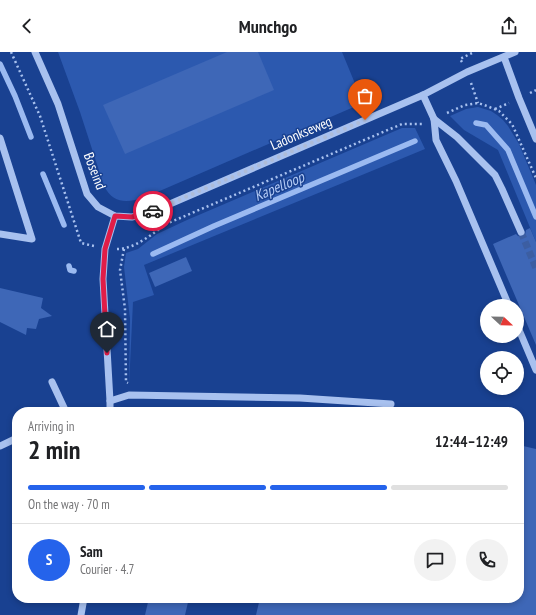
<!DOCTYPE html>
<meta charset="utf-8">
<style>
body{margin:0;font-family:"PT Sans Narrow",sans-serif;background:#f2f2f2;color:#202124;height:100vh;display:flex;flex-direction:column;font-size:15px;white-space:nowrap}
*{box-sizing:border-box;margin:0}
p{font-size:13px;color:#757577}
.icon{flex:none;width:22px;height:22px;fill:none;stroke:currentColor;stroke-width:2;stroke-linecap:round;stroke-linejoin:round}
.map{position:relative;flex:1;overflow:hidden}
.side{position:absolute;left:12px;top:355px;width:512px;height:196px;display:flex;flex-direction:column;background:#fff;border-radius:16px;box-shadow:0 2px 6px #0003}
.side>*{flex:none}
.needle{width:26px;rotate:112deg}
.buttons{position:absolute;left:480px;top:247px;display:grid;gap:8px}
.buttons a{display:grid;place-items:center;width:44px;height:44px;border-radius:50%;background:#fff;box-shadow:0 2px 6px #0003;font-size:20px}
.pin{position:absolute;display:grid;place-items:center;width:34px;height:34px;color:#fff;margin:-41px -17px;border-radius:50% 50% 50% 0;rotate:-45deg;box-shadow:0 0 4px #0007}
.pin .icon{rotate:45deg}
.courier{position:absolute;display:grid;place-items:center;width:40px;height:40px;margin:-20px;border:3px solid #e11d48;border-radius:50%;background:#fff;color:#222;box-shadow:0 1px 5px #0007}
.summary em{font-style:normal;font-weight:600}
.summary div{display:flex;flex-direction:column-reverse}
.summary{display:flex;align-items:center;justify-content:space-between;height:68px;padding:0 16px}
h1{font-size:26px;font-weight:600;line-height:30px}
.bar{display:grid;grid-template-columns:repeat(4,1fr);gap:6px 4px;align-content:center;height:48px;padding:0 16px}
.bar i{height:5px;border-radius:3px;background:#e0e0e0}
.bar .on{background:#2563eb}
.bar p{grid-column:span 4}
.line{display:flex;align-items:center;gap:10px;padding:0 16px;border-top:1px solid #e0e0e0}
.line div{flex:1}
.round{display:grid;place-items:center;flex:none;width:42px;height:42px;border-radius:21px;background:#f2f2f2}
header{display:flex;justify-content:space-between;align-items:center;height:52px;padding:0 16px;background:#fff;font-size:18px;font-weight:600}
.map>svg:first-child{display:block}
</style>
<header><svg class="icon" aria-label="back" viewBox="0 0 24 24"><path d="M15 5l-7 7 7 7"/></svg>Munchgo<svg class="icon" aria-label="share" viewBox="0 0 24 24"><path d="M12 15V3M7 8l5-5 5 5M5 13v7h14v-7"/></svg></header>
<div class="map">
<svg width="536" height="563" viewBox="0 0 536 563">
<rect width="100%" height="100%" fill="#194191"/>
<g fill="#2c59af">
<path d="M58,0H342L363,51L162,138C142,146 117,160 104,134L80,60Z"/>
<path d="M478,55L491,59L497,63L503,68L508,74L519,92L536,133V190L498,98L464,78L450,64L466,57Z"/>
<path d="M402,76H415L425,97L144,213L154,243L133,250L129,334L130,267L124,215L126,201L138,197L157,182L187,168Z"/>
</g>
<g fill="none" stroke-linecap="round" stroke-linejoin="round">
<g stroke="#9bbaf1" stroke-width="5.5">
<path d="M0,12L15,44L31,85"/>
<path d="M476,71L486,73L508,98L536,165"/>
<path d="M43,122L64,173"/>
<path d="M153,202L214,174L415,89"/>
<path d="M69,214L70,218L74,219"/>
</g>
</g>
<g fill="#3e67b7">
<path d="M227,0H258L274,38L125,102L103,53Z"/>
<path d="M530,176L536,190V293L493,192L516,182L518,184L523,185L525,183L526,178Z"/>
<path d="M186,205L192,219L155,235L149,221Z"/>
<path d="M0,236L43,246L41,256L52,264L39,267L36,277L27,276L26,283L0,270Z"/>
<path d="M519,393L536,397V563H256L260,546H519Z"/>
<path d="M149,546H189L185,563H145Z"/>
</g>
<g fill="none" stroke-linecap="round" stroke-linejoin="round">
<path stroke="#3c5ea2" stroke-width="7" stroke-dasharray="7 3.5" stroke-linecap="butt" d="M521,180L536,216"/>
<g stroke="#a8c1ef" stroke-width="2.5" stroke-dasharray="2 3" stroke-linecap="butt">
<path d="M11,0L40,64L81,191L94,194"/>
<path d="M462,10L460,7L474,0"/>
<path d="M471,31L478,51"/>
<path d="M530,41L536,38"/>
<path d="M495,57L509,51"/>
<path d="M447,61L465,53L478,51L487,54L499,59L512,72L536,126"/>
<path d="M117,197C135,197 152,182 166,172L402,72H422"/>
<path d="M124,197L120,218L125,257L126,330L128,331"/>
</g>
<g stroke="#a8c1ef" stroke-width="7">
<path d="M35,0L58,52L87,142L98,155L115,164L132,165L149,161L423,43L467,20L515,0"/>
<path d="M504,5L519,46L536,87"/>
<path d="M423,43L434,67L436,88L456,129L509,254"/>
<path d="M434,67L457,85L495,123L502,137L521,180"/>
<path d="M0,86L32,187L0,182"/>
<path d="M517,273L536,318"/>
<path d="M52,330L66,360"/>
<path d="M110,349L129,343L300,346L391,352"/>
<path d="M110,360V349L103,227L105,197L115,164"/>
<path d="M0,394L17,386"/>
<path d="M81,563L84,546"/>
</g>
</g>
<g fill="none" stroke-linecap="round" stroke-linejoin="round">
<path stroke="#aebcd8" stroke-width="4" stroke-dasharray="0 7.2" d="M153,159L365,68"/>
<path stroke="#e11d48" stroke-width="5" d="M107,301L103,227L105,197L115,164L132,165L153,159"/>
</g>
<g text-anchor="middle" dominant-baseline="central" stroke-width="3" stroke-linejoin="round" paint-order="stroke">
<g font-size="14" fill="#fff" stroke="#194191">
<text transform="translate(301 81) rotate(-23)">Ladonkseweg</text>
<text transform="translate(95 119) rotate(69)">Boseind</text>
</g>
<g font-size="15" font-style="italic" fill="#b4cbf6" stroke="#194191">
<text transform="translate(279 134) rotate(-23)">Kapelloop</text>
</g>
</g>
</svg>
<div class="buttons">
<a><svg class="needle" viewBox="-14 -14 28 28"><path d="M0-13l5 13h-10z" fill="#e53935"/><path d="M0 13l5-13h-10z" fill="#757577"/></svg></a>
<a><svg class="icon" aria-label="locate" viewBox="0 0 24 24"><circle cx="12" cy="12" r="6"/><path d="M12 2v4M12 18v4M2 12h4M18 12h4"/></svg></a>
</div>
<div class="pin" style="left:365px;top:68px;background:#ea580c"><svg class="icon" aria-label="bag" viewBox="0 0 24 24"><path d="M5 8h14l-1 12H6zM9 8a3 3 0 0 1 6 0"/></svg></div>
<div class="pin" style="left:107px;top:301px;background:#1f2937"><svg class="icon" aria-label="home" viewBox="0 0 24 24"><path d="M3 11l9-7 9 7M6 9v11h12V9"/></svg></div>
<div class="courier" style="left:153px;top:159px"><svg class="icon" aria-label="car" viewBox="0 0 24 24"><path d="M5 17H2v-5l4-1 3-4h7l3 4 3 1v5h-3M9 17h6M6 11h13"/><circle cx="7" cy="17" r="2"/><circle cx="17" cy="17" r="2"/></svg></div>
<section class="side">
<div class="summary"><div><h1>2 min</h1><p>Arriving in</p></div><em>12:44–12:49</em></div>
<div class="bar"><i class="on"></i><i class="on"></i><i class="on"></i><i></i><p>On the way · 70 m</p></div>
<div class="line" style="height:72px"><b class="round" style="background:#2563eb;color:#fff">S</b><div><b>Sam</b><p>Courier · 4.7</p></div><a class="round"><svg class="icon" aria-label="chat" viewBox="0 0 24 24"><path d="M4 5h16v11H9l-5 4z"/></svg></a><a class="round"><svg class="icon" aria-label="phone" viewBox="0 0 24 24"><path d="M5 4h4l2 5-3 2q2 4 5 5l2-3 5 2v4C11 20 4 13 5 4z"/></svg></a></div>
</section>
</div>
